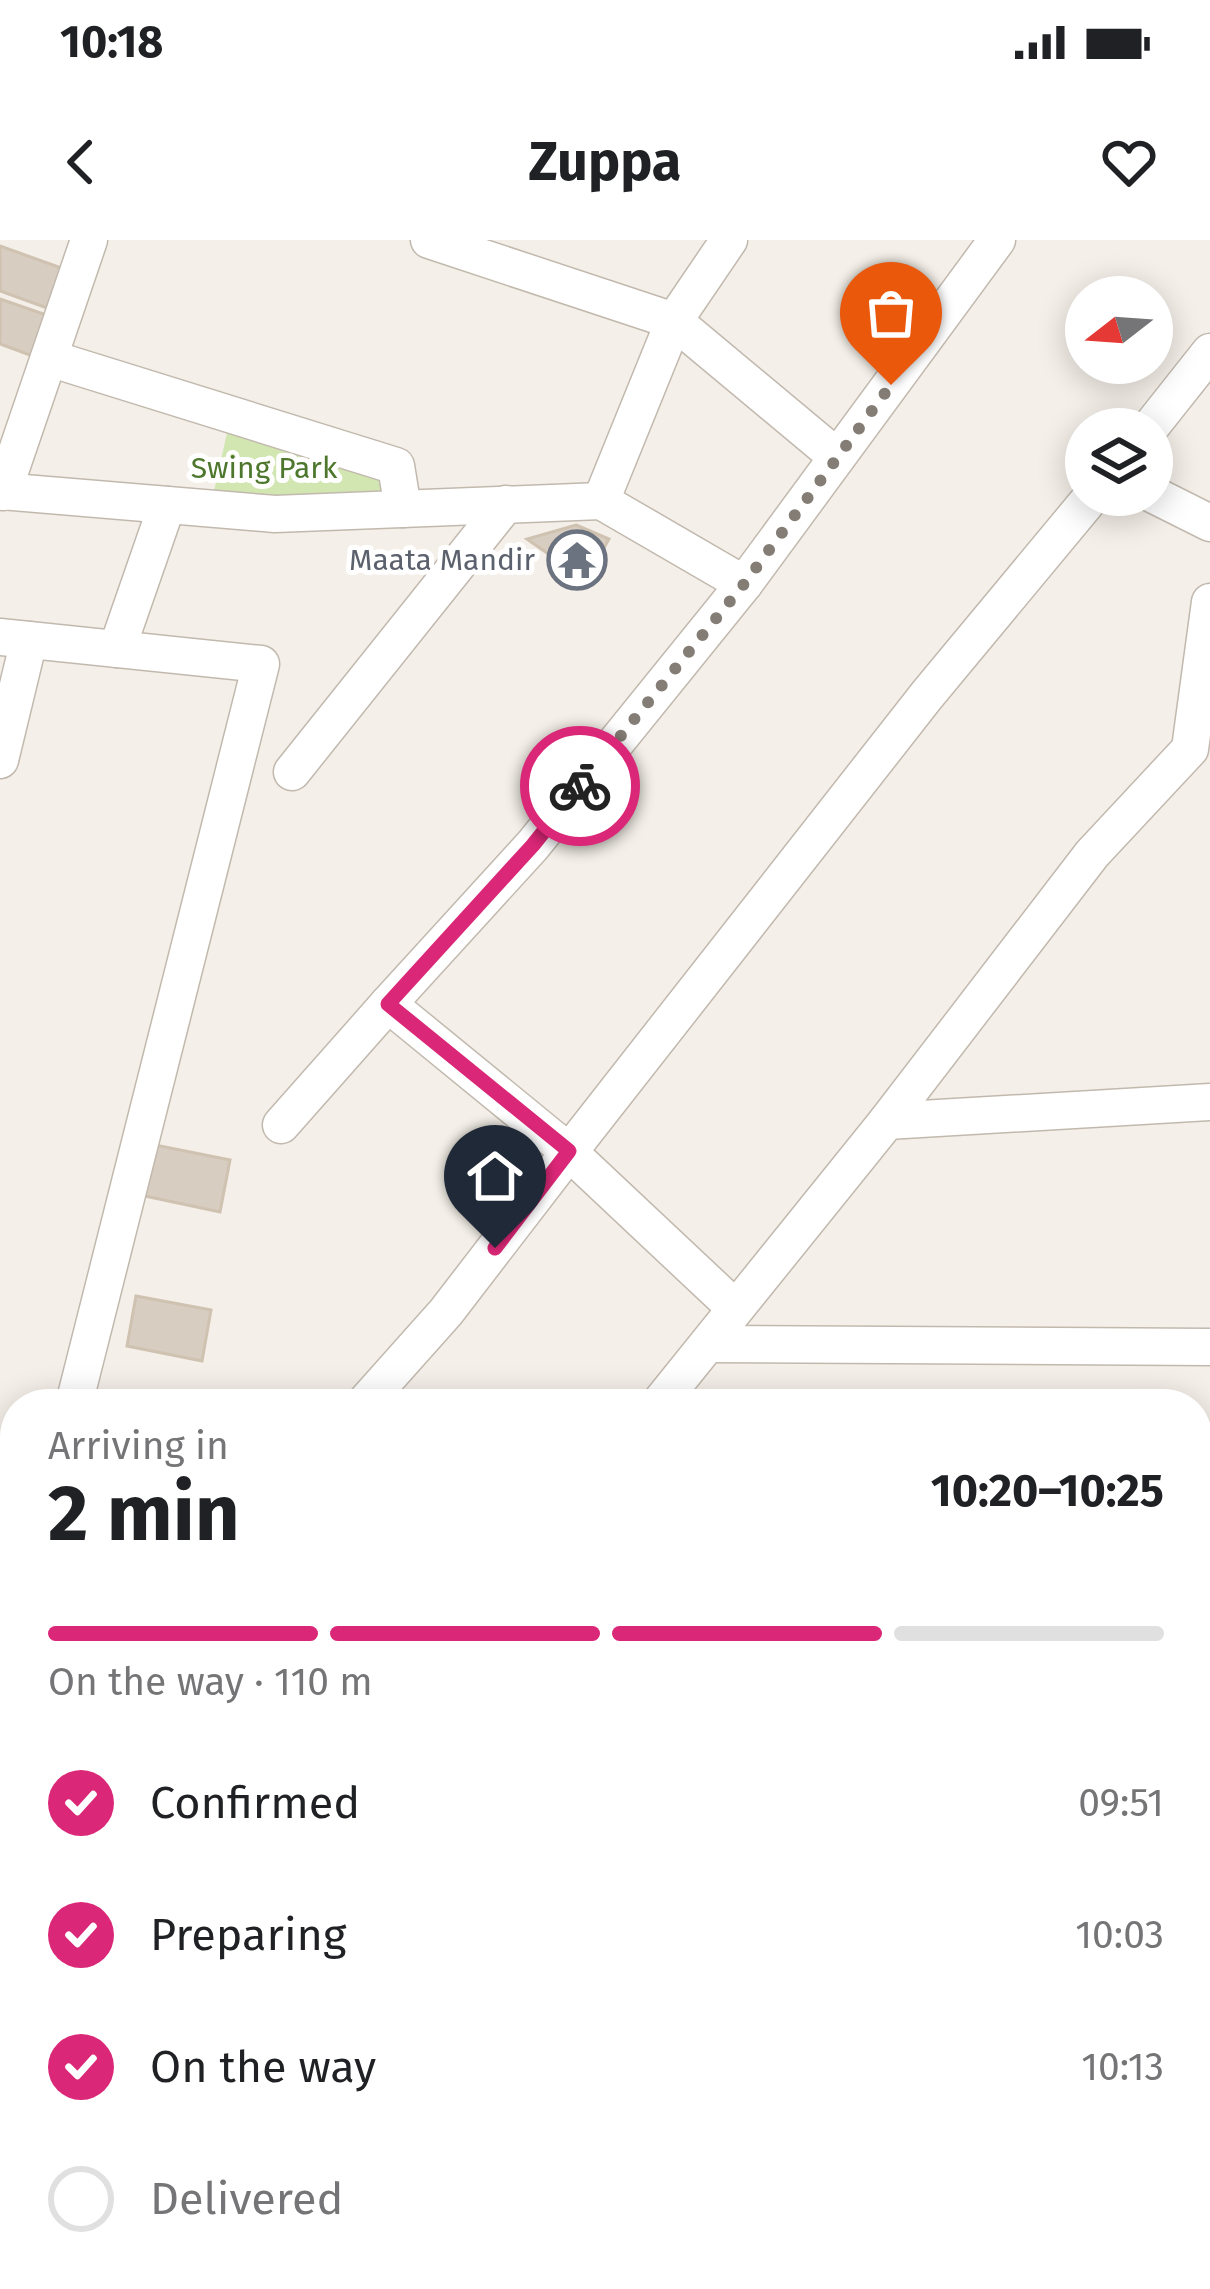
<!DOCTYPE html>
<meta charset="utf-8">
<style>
body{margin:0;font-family:"Fira Sans",sans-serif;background:#f6f6f6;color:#202124;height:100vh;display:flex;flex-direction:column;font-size:45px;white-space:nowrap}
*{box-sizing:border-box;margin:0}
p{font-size:39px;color:#757577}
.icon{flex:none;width:66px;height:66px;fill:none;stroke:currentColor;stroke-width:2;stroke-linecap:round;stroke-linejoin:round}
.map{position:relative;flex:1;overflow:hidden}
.drawer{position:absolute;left:0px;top:1149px;width:1212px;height:900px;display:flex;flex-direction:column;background:#fff;border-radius:48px 48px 0 0;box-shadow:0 6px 30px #0003}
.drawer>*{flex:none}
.needle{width:78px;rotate:253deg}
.buttons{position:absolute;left:1065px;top:36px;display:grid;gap:24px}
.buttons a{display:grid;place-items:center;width:108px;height:108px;border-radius:50%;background:#fff;box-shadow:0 6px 30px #0003;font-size:60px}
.pin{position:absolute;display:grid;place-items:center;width:102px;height:102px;color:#fff;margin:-123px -51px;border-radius:50% 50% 50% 0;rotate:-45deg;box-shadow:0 0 12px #0007}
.pin .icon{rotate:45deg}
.courier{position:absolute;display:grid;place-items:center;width:120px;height:120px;margin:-60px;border:9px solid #db2777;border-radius:50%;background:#fff;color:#222;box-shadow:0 3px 15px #0007}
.headline em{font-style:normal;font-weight:700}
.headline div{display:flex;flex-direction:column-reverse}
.headline{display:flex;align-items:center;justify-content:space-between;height:204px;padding:0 48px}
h1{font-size:78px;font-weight:700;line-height:90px}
.bar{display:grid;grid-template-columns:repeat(4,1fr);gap:18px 12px;align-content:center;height:144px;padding:0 48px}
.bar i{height:15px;border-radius:9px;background:#e0e0e0}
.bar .selected{background:#db2777}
.bar p{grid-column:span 4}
ol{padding:0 48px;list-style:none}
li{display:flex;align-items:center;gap:36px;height:132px}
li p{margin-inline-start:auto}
li .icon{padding:12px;border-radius:50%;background:#db2777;color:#fff;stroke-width:4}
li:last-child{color:#757577}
li i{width:66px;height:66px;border:6px solid #e0e0e0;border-radius:50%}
.status{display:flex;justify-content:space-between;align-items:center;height:84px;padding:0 60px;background:#fff;direction:ltr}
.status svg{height:33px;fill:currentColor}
header{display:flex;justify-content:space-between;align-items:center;height:156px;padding:0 48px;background:#fff;font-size:54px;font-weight:700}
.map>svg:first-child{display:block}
</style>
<div class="status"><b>10:18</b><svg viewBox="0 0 49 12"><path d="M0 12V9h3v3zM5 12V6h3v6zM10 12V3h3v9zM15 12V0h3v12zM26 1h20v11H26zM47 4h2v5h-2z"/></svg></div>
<header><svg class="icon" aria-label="back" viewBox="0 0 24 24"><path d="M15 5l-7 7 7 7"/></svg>Zuppa<svg class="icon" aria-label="heart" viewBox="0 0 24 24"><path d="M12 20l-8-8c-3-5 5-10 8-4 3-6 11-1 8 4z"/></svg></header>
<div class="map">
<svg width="1210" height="2049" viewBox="0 0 1210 2049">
<rect width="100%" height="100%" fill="#f4efe8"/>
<path fill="#d2e6b2" d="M231,175L396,226L403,269H210Z"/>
<g fill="#d8cdc1" stroke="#cfc2b1" stroke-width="3">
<path d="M0,6L64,29L50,69L0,51Z"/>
<path d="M0,59L52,77L38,118L0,104Z"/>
<path d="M576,285L609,299L586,340L527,299Z"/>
<path d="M155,905L230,920L220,972L145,956Z"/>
<path d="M136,1056L211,1070L202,1121L127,1106Z"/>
</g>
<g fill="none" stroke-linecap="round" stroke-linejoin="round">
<g stroke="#c2b9ae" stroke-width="39">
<g id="street">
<path d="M429,0L674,81L837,217"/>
<path d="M49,118L396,226L403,269"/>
<path d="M1149,189L1210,112"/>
<path d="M0,251L275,274L601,261"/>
<path d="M3,252L89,0"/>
<path d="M1152,254L1210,283"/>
<path d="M744,344L997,0"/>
<path d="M1210,362L1190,509L1092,614L887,881L1210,862"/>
<path d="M0,397L261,424L74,1164"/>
<path d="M117,409L167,265"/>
<path d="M0,520L29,400"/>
<path d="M292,532L506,264"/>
<path d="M281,885L388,764"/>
<path d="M735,1068L569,912L927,455L1093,255"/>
<path d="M709,1104L1210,1107"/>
<path d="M364,1164L446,1072L569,912L388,764L533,605L744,344L601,261L674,81L729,0"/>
<path d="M659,1164L887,881"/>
<path d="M1197,1334L1210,1333"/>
<path d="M0,1359L15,1362"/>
<path d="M0,1588L15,1591"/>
<path d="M1197,1650L1210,1651"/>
<path d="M1197,1898L1210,1899"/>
<path d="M673,2034L953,2049"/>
<path d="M115,2049L116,2034"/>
<path d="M643,2049L650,2034"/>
</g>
</g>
<use href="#street" stroke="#fff" stroke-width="36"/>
</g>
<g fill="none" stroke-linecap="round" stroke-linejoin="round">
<path stroke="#847d75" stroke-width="12" stroke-dasharray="0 21.6" d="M580,546L744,344L891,145"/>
<path stroke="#db2777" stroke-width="15" d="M495,1008L569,911L388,764L533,605L580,546"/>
</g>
<defs>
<g id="temple-ring" transform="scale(3)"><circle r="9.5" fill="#fff" stroke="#6b7280" stroke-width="1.5"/><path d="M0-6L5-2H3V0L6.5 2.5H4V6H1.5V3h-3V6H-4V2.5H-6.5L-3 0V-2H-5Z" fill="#6b7280"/></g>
</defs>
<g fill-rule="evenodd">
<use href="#temple-ring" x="577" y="320"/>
</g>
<g text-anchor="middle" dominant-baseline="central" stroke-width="10" stroke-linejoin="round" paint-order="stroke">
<g font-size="30" fill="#4d772c" stroke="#fff">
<text x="264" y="228">Swing Park</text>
</g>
<g font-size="30" fill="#5b616d" stroke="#fff" text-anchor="end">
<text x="535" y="320">Maata Mandir</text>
</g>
</g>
</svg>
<div class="buttons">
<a><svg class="needle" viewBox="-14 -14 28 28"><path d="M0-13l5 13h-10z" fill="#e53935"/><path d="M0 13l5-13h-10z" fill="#757577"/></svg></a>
<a><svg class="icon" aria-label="layers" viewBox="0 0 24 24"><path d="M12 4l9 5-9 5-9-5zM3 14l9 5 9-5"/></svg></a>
</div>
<div class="pin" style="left:891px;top:145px;background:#ea580c"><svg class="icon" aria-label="bag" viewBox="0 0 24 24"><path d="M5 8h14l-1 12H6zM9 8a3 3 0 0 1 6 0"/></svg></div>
<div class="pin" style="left:495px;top:1008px;background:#1f2937"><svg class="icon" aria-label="home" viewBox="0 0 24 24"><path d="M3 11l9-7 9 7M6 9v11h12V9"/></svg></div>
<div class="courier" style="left:580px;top:546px"><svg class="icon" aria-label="bike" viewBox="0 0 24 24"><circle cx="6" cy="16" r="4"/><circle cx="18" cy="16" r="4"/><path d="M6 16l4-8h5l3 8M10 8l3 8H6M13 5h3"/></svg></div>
<section class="drawer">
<div class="headline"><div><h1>2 min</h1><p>Arriving in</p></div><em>10:20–10:25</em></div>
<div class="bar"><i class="selected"></i><i class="selected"></i><i class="selected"></i><i></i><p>On the way · 110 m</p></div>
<ol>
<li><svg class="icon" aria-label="check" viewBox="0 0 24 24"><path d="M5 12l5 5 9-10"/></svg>Confirmed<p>09:51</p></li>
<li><svg class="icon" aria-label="check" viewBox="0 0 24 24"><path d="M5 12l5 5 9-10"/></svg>Preparing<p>10:03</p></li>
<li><svg class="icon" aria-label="check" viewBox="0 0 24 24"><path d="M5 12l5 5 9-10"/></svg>On the way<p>10:13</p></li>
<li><i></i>Delivered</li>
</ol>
</section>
</div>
